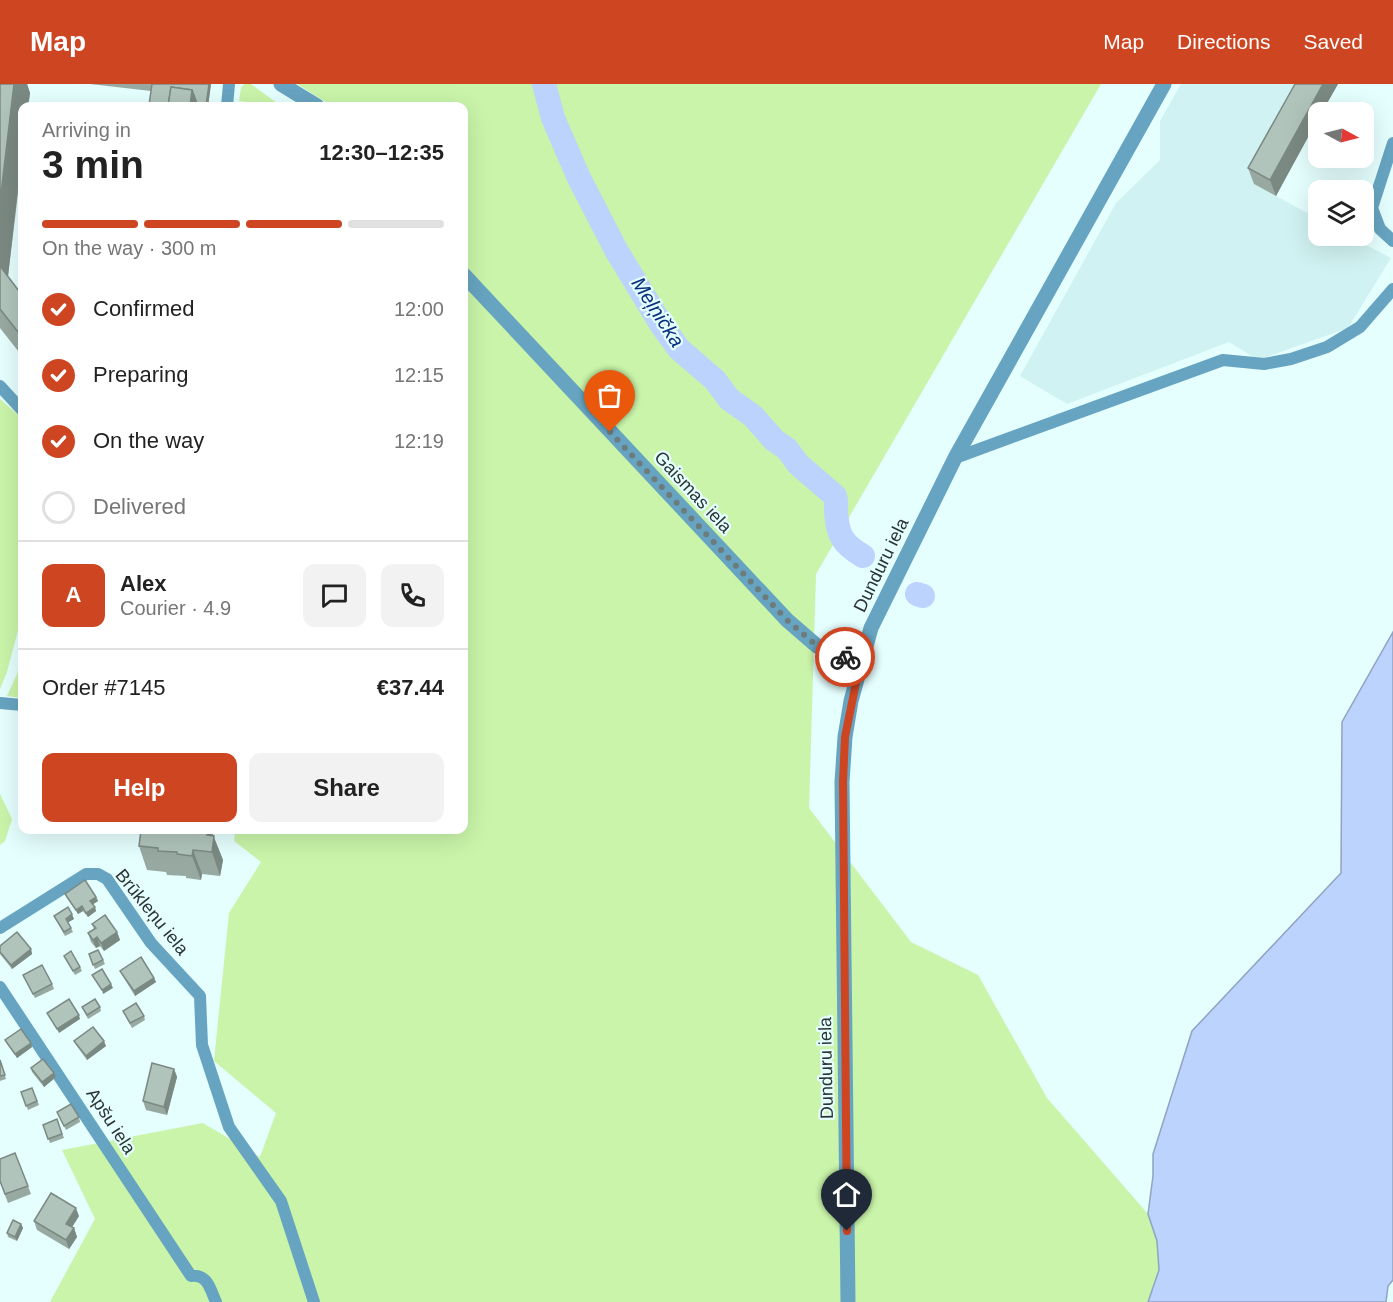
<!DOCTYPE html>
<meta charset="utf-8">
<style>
body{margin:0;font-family:Arial,sans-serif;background:#f2f2f2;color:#222;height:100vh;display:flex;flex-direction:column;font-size:22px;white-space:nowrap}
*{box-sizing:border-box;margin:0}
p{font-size:20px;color:#767676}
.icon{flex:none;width:33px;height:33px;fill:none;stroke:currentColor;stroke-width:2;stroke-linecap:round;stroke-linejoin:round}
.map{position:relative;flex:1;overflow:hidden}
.sheet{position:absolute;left:18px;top:18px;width:450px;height:732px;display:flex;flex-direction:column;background:#fff;border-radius:12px;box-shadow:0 6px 24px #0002}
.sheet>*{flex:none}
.needle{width:39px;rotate:97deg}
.tools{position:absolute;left:1308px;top:18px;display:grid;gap:12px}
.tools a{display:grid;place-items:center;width:66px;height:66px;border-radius:12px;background:#fff;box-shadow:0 6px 24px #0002;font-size:30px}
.pin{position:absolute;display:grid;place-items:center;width:51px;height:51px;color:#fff;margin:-62px -26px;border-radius:50% 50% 50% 0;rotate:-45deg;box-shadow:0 0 6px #0007}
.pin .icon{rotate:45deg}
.courier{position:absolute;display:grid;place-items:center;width:60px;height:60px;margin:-30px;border:4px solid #ce4522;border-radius:50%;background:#fff;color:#222;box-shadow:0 2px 8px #0007}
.summary em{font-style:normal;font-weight:700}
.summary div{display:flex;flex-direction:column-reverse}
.summary{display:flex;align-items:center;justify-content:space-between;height:102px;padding:0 24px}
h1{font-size:39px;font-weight:700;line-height:45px}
.bar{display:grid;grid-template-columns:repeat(4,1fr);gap:9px 6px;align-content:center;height:72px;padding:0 24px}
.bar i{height:8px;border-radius:4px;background:#e0e0e0}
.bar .selected{background:#ce4522}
.bar p{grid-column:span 4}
.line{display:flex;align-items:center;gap:15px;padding:0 24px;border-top:2px solid #e0e0e0}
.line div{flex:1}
.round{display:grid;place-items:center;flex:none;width:63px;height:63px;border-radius:12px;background:#f2f2f2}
ol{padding:0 24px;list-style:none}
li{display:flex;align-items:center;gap:18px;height:66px}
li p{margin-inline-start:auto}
li .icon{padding:6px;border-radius:50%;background:#ce4522;color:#fff;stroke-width:4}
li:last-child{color:#767676}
li i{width:33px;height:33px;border:3px solid #e0e0e0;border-radius:50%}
.cta{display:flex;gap:12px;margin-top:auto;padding:12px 24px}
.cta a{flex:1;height:69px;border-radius:12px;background:#ce4522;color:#fff;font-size:24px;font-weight:700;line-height:69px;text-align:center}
.cta a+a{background:#f2f2f2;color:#222}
header{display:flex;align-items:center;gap:36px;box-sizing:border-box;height:84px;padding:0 30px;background:#ce4522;color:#fff}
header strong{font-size:28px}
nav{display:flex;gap:33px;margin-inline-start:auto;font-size:21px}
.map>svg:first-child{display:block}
</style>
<header>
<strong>Map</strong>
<nav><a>Map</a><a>Directions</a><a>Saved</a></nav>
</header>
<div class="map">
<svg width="1393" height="1218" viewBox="0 0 1393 1218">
<rect width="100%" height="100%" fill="#e5fefe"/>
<path fill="#d1f2f2" d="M1181,0H1338L1322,28H1318V35L1276,112L1318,135V152H1349L1391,174L1348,244L1258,276L1229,258L1067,320L1020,292L1116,119L1160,76V37Z"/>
<g fill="#c9f4a9">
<path d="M244,0H251L281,22H261V20L239,17L241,4Z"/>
<path d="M297,0H1101L816,490L809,724L911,858L978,891L1047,1014L1148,1130L1157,1157L1159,1186L1148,1218H50L95,1135L62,1066L203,1039L260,1073L276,1029L214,977L229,829L261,778L234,757L235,748L216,746H464V22H332Z"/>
<path d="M0,315L22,334V531L7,588L0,605Z"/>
<path d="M22,569V614L7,612L17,590Z"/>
<path d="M0,710L12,735L5,757L0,761Z"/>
</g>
<path fill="#bbd3fd" stroke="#90a3c1" stroke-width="1.5" d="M1393,548V1196L1388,1202L1386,1218H1148L1159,1186L1157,1157L1148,1130L1153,1092V1070L1192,947L1341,789L1342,638Z"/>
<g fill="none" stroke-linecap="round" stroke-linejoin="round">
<g stroke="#bbd3fd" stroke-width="24">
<path d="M544,0L553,34L579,94L616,166L661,240L679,265L715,296L729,315L753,332L774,356L787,365L798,380L835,412C837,417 836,420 836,426C837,450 842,460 863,472"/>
<path d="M917,510L923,512"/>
</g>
<g stroke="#67a4c1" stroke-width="12">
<path d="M227,22L229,0"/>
<path d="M1393,59L1372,124L1380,145L1393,157"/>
<path d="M0,302L22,326"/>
<path d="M955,374L1223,276L1264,280L1291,275L1327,263L1360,243L1393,205"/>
<path d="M0,619L22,621"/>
<path d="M0,844L86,790H98L107,795L151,859L200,912L202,961L229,1043L281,1117L314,1218"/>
<path d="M0,903L191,1192C208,1190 210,1205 216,1218"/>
</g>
<g stroke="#67a4c1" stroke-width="15">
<path d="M281,0L317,22"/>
<path d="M464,191L787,536L817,562L860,579"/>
<path d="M848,1218L842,698L845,653L851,617L871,544L955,374L1164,0"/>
</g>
</g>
<g fill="#97a9a1">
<path d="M0,0H27L30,9L8,193L22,211V272L0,244Z"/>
<path d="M90,0H211L208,22H149V21L151,7Z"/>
<path d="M1295,0H1338L1322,28H1318L1276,112L1254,100L1248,84Z"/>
<path d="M141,746H211L223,776L220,792L202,790L201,796L186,794V792L167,791L166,788L147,786L139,762Z"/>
<path d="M65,810L96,813L98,817L93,820L96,827L88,833L83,827L78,830L67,814Z"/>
<path d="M54,832L74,835L68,838L73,848L65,852Z"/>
<path d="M92,840L117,848L120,856L104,867L100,862L96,864L91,858L88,849L94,845Z"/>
<path d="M0,862L31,865L32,870L12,885L0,870Z"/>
<path d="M98,866L105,880L95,885L89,870Z"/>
<path d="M64,872L80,883L82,887L75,891Z"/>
<path d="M120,887L154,894L156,898L135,912L122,891Z"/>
<path d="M23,891L52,900L54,905L35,914Z"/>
<path d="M82,923H100L101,927L88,935Z"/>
<path d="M123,927L144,932L145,936L132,944Z"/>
<path d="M5,956L31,959L32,963L17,974L7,960Z"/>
<path d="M74,957L106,962L87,976L76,961Z"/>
<path d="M0,975L6,995L0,997Z"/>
<path d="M31,984L56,993L44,1003L32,988Z"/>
<path d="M174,985L177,993L167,1031L146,1026L143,1017Z"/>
<path d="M32,1004L39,1021L28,1026L21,1008Z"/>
<path d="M57,1028L79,1033L80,1038L66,1046Z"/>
<path d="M57,1035L64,1054L50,1059L43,1041Z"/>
<path d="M15,1069L31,1110L8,1119L0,1098Z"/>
<path d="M79,1132L72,1143L74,1144L77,1153L69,1165L37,1146L34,1137Z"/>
<path d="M21,1140L23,1144L17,1157L8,1153L7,1149Z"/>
</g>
<g fill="#7b8983">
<path d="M14,0H27L30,9L28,22H22V70L6,209L0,192V118Z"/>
<path d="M209,0H211L208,22H206Z"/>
<path d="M1323,0H1338L1322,28H1318V35L1276,112L1270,96Z"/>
<path d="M192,6L198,22H190Z"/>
<path d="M208,746H211L223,776L220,792L212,768L207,751Z"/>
<path d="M193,766L202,790L201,796L192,772Z"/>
<path d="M96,813L98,817L92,821L90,817Z"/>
<path d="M82,822L83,827L78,830L76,826Z"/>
<path d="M95,823L96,827L88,833L86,829Z"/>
<path d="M72,830L74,835L67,839L66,835Z"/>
<path d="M117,848L120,856L104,867L101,859Z"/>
<path d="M97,853L100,862L96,864L93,856Z"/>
<path d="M31,865L32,870L12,885L11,881Z"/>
<path d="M154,894L156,898L135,912L134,907Z"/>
<path d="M111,900L113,904L103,910L102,906Z"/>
<path d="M79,931L80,935L59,949L57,945Z"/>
<path d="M104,957L106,962L87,976L86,972Z"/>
<path d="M31,959L32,963L17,974L15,970Z"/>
<path d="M174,985L177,993L167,1031L164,1023Z"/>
<path d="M54,989L56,993L44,1003L42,998Z"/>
<path d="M76,1124L79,1132L69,1148L66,1140Z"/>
<path d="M21,1140L23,1144L17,1157L15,1153Z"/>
<path d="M74,1144L77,1153L69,1165L66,1156Z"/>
</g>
<g fill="#b0c4bb" stroke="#7b8983" stroke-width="1.5">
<path d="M0,0H14L0,118Z"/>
<path d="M152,0H209L206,22H198L192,6L171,3L168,22H159L149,21Z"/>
<path d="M1295,0H1323L1270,96L1248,84Z"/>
<path d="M171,3L192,6L190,22H168Z"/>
<path d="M0,182L22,211V253L0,225Z"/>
<path d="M141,746H208L207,751L214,752L212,768L193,766L192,772L177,770V768L158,767V764L139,762Z"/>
<path d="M85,796L96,813L90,817L95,823L86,829L82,822L76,826L65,810Z"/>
<path d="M68,823L72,830L66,835L71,844L64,848L54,832Z"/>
<path d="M105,831L117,848L101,859L97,853L93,856L88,849L96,844L92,840Z"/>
<path d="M17,848L31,865L11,881L0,868V862Z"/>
<path d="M98,866L103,876L93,881L89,870Z"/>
<path d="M71,867L80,883L73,887L64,872Z"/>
<path d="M141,873L154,894L134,907L120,887Z"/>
<path d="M42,881L52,900L33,910L23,891Z"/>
<path d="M102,885L111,900L102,906L92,891Z"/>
<path d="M69,915L79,931L57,945L47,929Z"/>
<path d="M95,915L100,923L87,931L82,923Z"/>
<path d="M136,919L144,932L130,939L123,927Z"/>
<path d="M93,943L104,957L86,972L74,957Z"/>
<path d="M21,945L31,959L15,970L5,956Z"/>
<path d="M43,975L54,989L42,998L31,984Z"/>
<path d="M0,976L5,991L0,992Z"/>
<path d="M152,979L174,985L164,1023L143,1017Z"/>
<path d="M32,1004L37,1017L26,1022L21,1008Z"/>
<path d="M71,1020L79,1033L64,1042L57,1028Z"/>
<path d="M57,1035L62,1050L48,1055L43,1041Z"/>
<path d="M15,1069L28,1102L5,1110L0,1097V1075Z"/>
<path d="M51,1109L76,1124L66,1140L74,1144L66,1156L34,1137Z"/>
<path d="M13,1136L21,1140L15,1153L7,1149Z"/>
</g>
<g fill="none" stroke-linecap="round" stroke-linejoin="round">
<path stroke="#6c7b7b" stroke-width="6" stroke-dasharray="0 10.8" d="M610,348L787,536L817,562L845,573"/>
<path stroke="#ce4522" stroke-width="8" d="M845,573L860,579L845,653L843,698L847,1147"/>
</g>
<g text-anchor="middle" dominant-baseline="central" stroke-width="4.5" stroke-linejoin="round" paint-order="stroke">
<g font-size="18" fill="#2b3434" stroke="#e5fefe">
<text transform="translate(693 408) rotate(47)">Gaismas iela</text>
<text transform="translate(881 481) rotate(-64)">Dunduru iela</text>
<text transform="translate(152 828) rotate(51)">Brūkleņu iela</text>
<text transform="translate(826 984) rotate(-91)">Dunduru iela</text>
<text transform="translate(111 1037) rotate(57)">Apšu iela</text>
</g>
<g font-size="20" font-style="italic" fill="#08307e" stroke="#e5fefe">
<text transform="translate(658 228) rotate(57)">Meļņička</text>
</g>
</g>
</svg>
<div class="tools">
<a><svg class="needle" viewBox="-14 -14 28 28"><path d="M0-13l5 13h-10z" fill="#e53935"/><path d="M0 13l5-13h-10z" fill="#767676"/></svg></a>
<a><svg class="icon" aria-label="layers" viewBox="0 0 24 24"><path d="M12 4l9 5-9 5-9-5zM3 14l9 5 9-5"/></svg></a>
</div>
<div class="pin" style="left:610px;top:348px;background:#ea580c"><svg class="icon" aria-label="bag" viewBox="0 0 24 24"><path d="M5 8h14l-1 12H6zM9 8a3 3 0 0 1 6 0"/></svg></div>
<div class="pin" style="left:847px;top:1147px;background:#1f2937"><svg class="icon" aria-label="home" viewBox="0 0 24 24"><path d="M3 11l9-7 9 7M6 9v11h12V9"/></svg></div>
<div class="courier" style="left:845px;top:573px"><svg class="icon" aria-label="bike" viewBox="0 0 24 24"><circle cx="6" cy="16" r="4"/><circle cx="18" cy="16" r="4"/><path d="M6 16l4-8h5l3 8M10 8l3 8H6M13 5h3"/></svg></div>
<section class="sheet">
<div class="summary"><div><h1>3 min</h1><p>Arriving in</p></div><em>12:30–12:35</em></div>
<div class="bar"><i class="selected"></i><i class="selected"></i><i class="selected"></i><i></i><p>On the way · 300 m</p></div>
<ol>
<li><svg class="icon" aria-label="check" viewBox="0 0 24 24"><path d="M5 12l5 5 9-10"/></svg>Confirmed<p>12:00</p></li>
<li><svg class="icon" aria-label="check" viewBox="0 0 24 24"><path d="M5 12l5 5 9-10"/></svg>Preparing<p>12:15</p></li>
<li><svg class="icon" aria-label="check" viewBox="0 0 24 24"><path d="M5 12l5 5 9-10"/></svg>On the way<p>12:19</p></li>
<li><i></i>Delivered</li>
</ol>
<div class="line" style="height:108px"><b class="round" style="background:#ce4522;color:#fff">A</b><div><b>Alex</b><p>Courier · 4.9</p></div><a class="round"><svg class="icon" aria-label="chat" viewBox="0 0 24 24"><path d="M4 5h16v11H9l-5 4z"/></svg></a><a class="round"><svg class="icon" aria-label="phone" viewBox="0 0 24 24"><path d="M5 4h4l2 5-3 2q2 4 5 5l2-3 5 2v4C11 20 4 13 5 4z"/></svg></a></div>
<div class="line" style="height:78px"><div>Order #7145</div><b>€37.44</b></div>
<div class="cta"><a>Help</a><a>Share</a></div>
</section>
</div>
